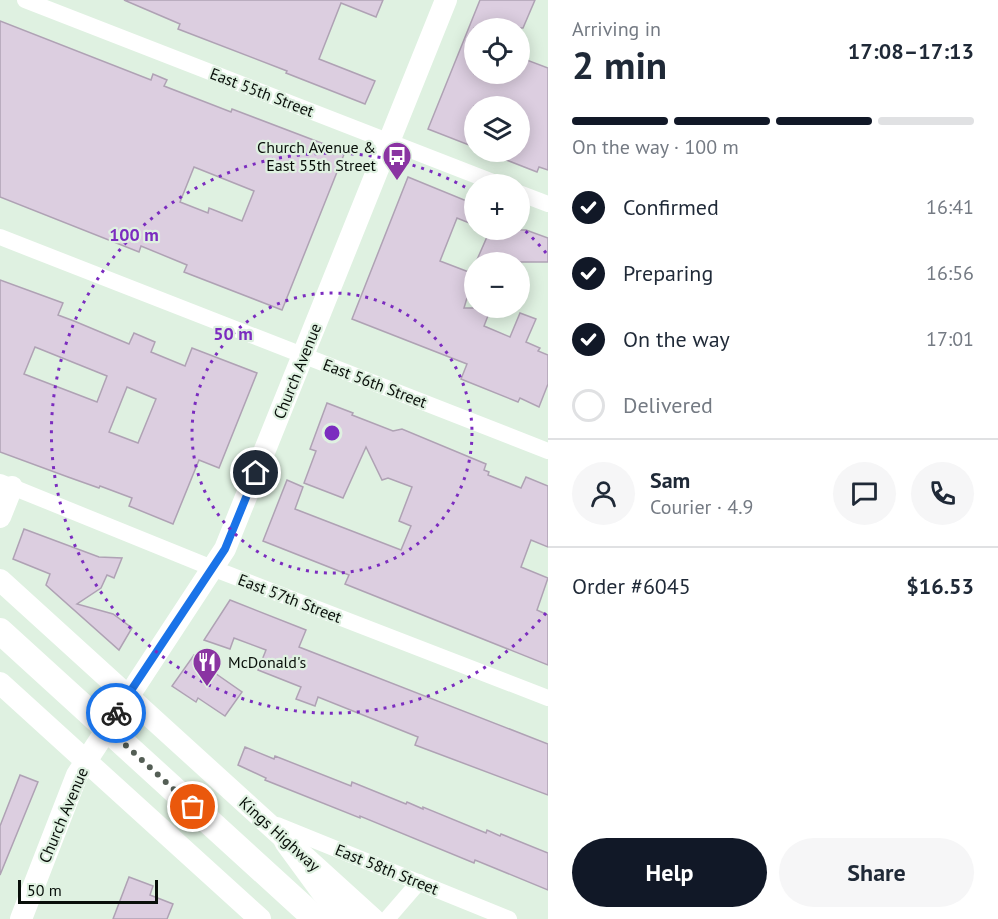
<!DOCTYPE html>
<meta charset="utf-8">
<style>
body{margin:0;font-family:"PT Sans",sans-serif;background:#f6f6f7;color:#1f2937;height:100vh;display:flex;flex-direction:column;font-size:22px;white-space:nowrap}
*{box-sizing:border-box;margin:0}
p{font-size:20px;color:#747a83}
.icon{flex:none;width:33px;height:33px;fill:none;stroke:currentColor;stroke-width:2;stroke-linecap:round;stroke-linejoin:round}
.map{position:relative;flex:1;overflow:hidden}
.sheet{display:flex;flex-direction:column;background:#fff;width:450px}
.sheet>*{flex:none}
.controls{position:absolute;left:464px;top:18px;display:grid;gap:12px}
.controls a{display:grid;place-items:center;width:66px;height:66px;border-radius:50%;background:#fff;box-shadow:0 3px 15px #0003;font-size:30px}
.scale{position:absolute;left:18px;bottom:15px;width:140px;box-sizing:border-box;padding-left:6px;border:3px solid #090f0a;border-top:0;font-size:16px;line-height:21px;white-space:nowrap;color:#090f0a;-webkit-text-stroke:4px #dff1e1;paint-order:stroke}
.pin{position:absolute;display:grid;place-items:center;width:51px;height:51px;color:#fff;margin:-26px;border:3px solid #fff;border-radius:50%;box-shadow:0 2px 6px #0007}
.courier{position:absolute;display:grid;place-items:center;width:60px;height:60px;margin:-30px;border:4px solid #1a73e8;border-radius:50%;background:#fff;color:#222;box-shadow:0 2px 8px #0007}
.overview em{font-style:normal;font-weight:800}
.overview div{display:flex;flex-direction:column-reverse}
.overview{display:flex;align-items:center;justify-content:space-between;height:102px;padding:0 24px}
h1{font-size:39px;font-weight:800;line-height:45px}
.bar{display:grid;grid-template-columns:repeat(4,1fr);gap:9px 6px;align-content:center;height:72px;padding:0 24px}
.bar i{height:8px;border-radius:4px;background:#e0e1e3}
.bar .selected{background:#111827}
.bar p{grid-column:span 4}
.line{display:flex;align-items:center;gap:15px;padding:0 24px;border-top:2px solid #e0e1e3}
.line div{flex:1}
.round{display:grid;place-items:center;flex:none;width:63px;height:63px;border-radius:32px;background:#f6f6f7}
ol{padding:0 24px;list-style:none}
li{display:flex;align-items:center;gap:18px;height:66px}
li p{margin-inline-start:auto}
li .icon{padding:6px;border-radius:50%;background:#111827;color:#fff;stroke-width:4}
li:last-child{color:#747a83}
li i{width:33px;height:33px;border:3px solid #e0e1e3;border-radius:50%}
.cta{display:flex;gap:12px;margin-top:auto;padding:12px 24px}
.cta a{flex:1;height:69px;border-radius:36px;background:#111827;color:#fff;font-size:24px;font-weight:800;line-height:69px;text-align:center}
.cta a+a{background:#f6f6f7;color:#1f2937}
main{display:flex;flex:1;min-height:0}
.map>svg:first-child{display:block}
</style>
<main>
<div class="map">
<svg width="548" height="919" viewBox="0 0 548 919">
<rect width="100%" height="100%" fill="#dff1e1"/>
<g fill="#dccee0" stroke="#afa2b4" stroke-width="1.5" fill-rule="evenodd">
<path d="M124,0H383L376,17L341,3L319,59L375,81L365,104L286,73L287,71L178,29L180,24Z"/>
<path d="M480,0H535L523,28H474V74H519V57L548,68V170L539,167L537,172L486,152H519V106H474V147L428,129Z"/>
<path d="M0,21L151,80L153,74L167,80L164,86L231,112L232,109L345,152L282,310L184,272L187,265L141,246L139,252L0,197ZM194,167L254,191L242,221L209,208L208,213L180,202Z"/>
<path d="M408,177L474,204V225L457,218L440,261L474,274L464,308H491L484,326L510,337L520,313L536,319L526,342L540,348L538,351L548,355V384L539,407L520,398L518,402L461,379L467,364L352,319Z"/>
<path d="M490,230H526L548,238V262H476Z"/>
<path d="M0,280L63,303L58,315L74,321L129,344L134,333L155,342L151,352L185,366L192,348L257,373L219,468L199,460L173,524L129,506L132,498L100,486L99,488L68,477L0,452ZM35,347L107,376L97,402L24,374ZM127,387L156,399L138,443L109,432Z"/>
<path d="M327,403L353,413L352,415L393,431L402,429L486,464L484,470L489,472L488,475L521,488L526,477L548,486V547L531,540L521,567L548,578L537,610L548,615V665L345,584L349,575L263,541L287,480L303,487L295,509L401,550L411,526L399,521L412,487L388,478L382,480L366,447L343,498L304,483L316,451L310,449Z"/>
<path d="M24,529L99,557L122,558L114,578L107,575L101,588L77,604L113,614L132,628L119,650L46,585L50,574L13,559Z"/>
<path d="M230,600L306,630L299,647L548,744V795L415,745L418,737L318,697L315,706L296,699L301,687L258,670L266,650L234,638L230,649L204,640Z"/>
<path d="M194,655L214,669L212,671L242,692L225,716L198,698L196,702L172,686Z"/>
<path d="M245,747L274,759L275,756L351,786L352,782L406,804L407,802L423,809V807L486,833L487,830L500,836L501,834L548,853V890L475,860L474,863L360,816V818L265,780L266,778L238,765Z"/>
<path d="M20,775L38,782L0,875V826Z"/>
<path d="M129,877L153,886L150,895L173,904L167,919H113Z"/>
</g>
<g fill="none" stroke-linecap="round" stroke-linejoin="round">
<g stroke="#fff" stroke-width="16">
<path d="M25,0L498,184"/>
<path d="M519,193L548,204"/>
<path d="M0,237L548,451"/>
<path d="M0,482L212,568L548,698"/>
<path d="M277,825L509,919"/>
<path d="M387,919L419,882"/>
</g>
<g stroke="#fff" stroke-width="22">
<path d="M0,517L12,487"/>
<path d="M0,580L373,919"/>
<path d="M0,683L260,919"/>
<path d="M21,919L77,775L225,549L446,0"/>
</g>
<g stroke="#fff" stroke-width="26">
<path d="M0,631L316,919"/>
<path d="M287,841L344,919"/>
</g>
</g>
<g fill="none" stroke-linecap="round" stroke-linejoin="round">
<path stroke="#545e55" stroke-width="6" stroke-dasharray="0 10.8" d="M116,713L107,728L193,807"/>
<path stroke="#1a73e8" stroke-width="8" d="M116,713L225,549L256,473"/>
</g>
<g fill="none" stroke="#7b2cbf" stroke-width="3" stroke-dasharray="3 6">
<circle cx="332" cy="433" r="140"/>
<path d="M546 613A280 280 0 1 1 472 191M519 225A280 280 0 0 1 546 253"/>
</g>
<defs>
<g id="bus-pin" transform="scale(1.5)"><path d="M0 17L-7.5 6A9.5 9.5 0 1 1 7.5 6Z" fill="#8a34a2" stroke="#dff1e1"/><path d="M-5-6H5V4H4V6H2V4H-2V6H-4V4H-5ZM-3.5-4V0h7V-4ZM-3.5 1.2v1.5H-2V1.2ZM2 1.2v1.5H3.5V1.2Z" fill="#fff"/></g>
<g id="restaurant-pin" transform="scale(1.5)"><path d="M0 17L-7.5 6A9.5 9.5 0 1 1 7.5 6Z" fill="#8a34a2" stroke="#dff1e1"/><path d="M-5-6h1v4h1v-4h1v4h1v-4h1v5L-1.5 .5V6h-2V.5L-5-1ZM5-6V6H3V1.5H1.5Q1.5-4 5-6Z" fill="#fff"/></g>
</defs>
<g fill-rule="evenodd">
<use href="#bus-pin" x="397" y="156"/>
<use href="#restaurant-pin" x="207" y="662"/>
</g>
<g text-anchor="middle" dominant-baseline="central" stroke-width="4.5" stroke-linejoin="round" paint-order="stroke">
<g font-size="16" fill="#090f0a" stroke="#dff1e1">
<text transform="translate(262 92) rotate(21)">East 55th Street</text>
<text transform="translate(297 371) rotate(-68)">Church Avenue</text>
<text transform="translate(375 383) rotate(21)">East 56th Street</text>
<text transform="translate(290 598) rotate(21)">East 57th Street</text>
<text transform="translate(63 815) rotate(-67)">Church Avenue</text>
<text transform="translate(280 834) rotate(42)">Kings Highway</text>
<text transform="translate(387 869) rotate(22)">East 58th Street</text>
</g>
<g font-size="16" fill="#090f0a" stroke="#dff1e1" text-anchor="end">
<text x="376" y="147">Church Avenue &amp;<tspan x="376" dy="18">East 55th Street</tspan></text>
<text x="228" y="662" text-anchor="start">McDonald's</text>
</g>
</g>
<circle cx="332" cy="433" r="9" fill="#7b2cbf" stroke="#dff1e1" stroke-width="3"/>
<g font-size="18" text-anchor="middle" font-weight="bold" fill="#7b2cbf" stroke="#dff1e1" stroke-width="4.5" stroke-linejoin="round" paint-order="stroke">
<text x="134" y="241">100 m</text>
<text x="233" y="340">50 m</text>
</g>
</svg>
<div class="controls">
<a><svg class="icon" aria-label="locate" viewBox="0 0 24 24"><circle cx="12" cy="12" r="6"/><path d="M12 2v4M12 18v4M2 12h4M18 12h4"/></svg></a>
<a><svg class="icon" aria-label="layers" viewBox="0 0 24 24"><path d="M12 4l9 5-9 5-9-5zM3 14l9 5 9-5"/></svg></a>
<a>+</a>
<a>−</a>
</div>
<div class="scale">50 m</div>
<div class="pin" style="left:193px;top:807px;background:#ea580c"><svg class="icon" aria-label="bag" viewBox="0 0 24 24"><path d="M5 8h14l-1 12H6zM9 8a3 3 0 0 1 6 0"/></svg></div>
<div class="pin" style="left:256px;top:473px;background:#1f2937"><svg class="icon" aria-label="home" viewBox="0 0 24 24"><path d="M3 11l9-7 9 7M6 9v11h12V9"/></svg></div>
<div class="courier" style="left:116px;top:713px"><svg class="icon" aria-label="bike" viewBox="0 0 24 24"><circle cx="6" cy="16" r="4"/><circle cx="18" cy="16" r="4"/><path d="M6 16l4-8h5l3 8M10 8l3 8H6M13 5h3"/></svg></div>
</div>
<section class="sheet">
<div class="overview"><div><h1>2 min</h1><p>Arriving in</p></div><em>17:08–17:13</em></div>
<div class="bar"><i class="selected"></i><i class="selected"></i><i class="selected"></i><i></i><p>On the way · 100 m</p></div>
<ol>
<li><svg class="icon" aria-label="check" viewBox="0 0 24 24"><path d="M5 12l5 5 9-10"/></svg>Confirmed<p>16:41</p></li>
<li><svg class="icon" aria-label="check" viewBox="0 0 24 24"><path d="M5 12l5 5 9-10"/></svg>Preparing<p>16:56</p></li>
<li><svg class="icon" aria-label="check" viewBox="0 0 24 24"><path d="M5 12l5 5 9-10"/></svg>On the way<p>17:01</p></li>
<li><i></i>Delivered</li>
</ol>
<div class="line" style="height:108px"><a class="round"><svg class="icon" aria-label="person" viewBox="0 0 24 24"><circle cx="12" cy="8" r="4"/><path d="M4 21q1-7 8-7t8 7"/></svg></a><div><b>Sam</b><p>Courier · 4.9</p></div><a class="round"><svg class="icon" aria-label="chat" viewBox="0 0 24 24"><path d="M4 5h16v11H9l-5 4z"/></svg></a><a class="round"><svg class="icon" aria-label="phone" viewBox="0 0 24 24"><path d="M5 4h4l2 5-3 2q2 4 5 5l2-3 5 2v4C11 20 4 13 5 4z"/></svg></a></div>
<div class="line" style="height:78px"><div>Order #6045</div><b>$16.53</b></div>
<div class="cta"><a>Help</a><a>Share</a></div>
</section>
</main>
